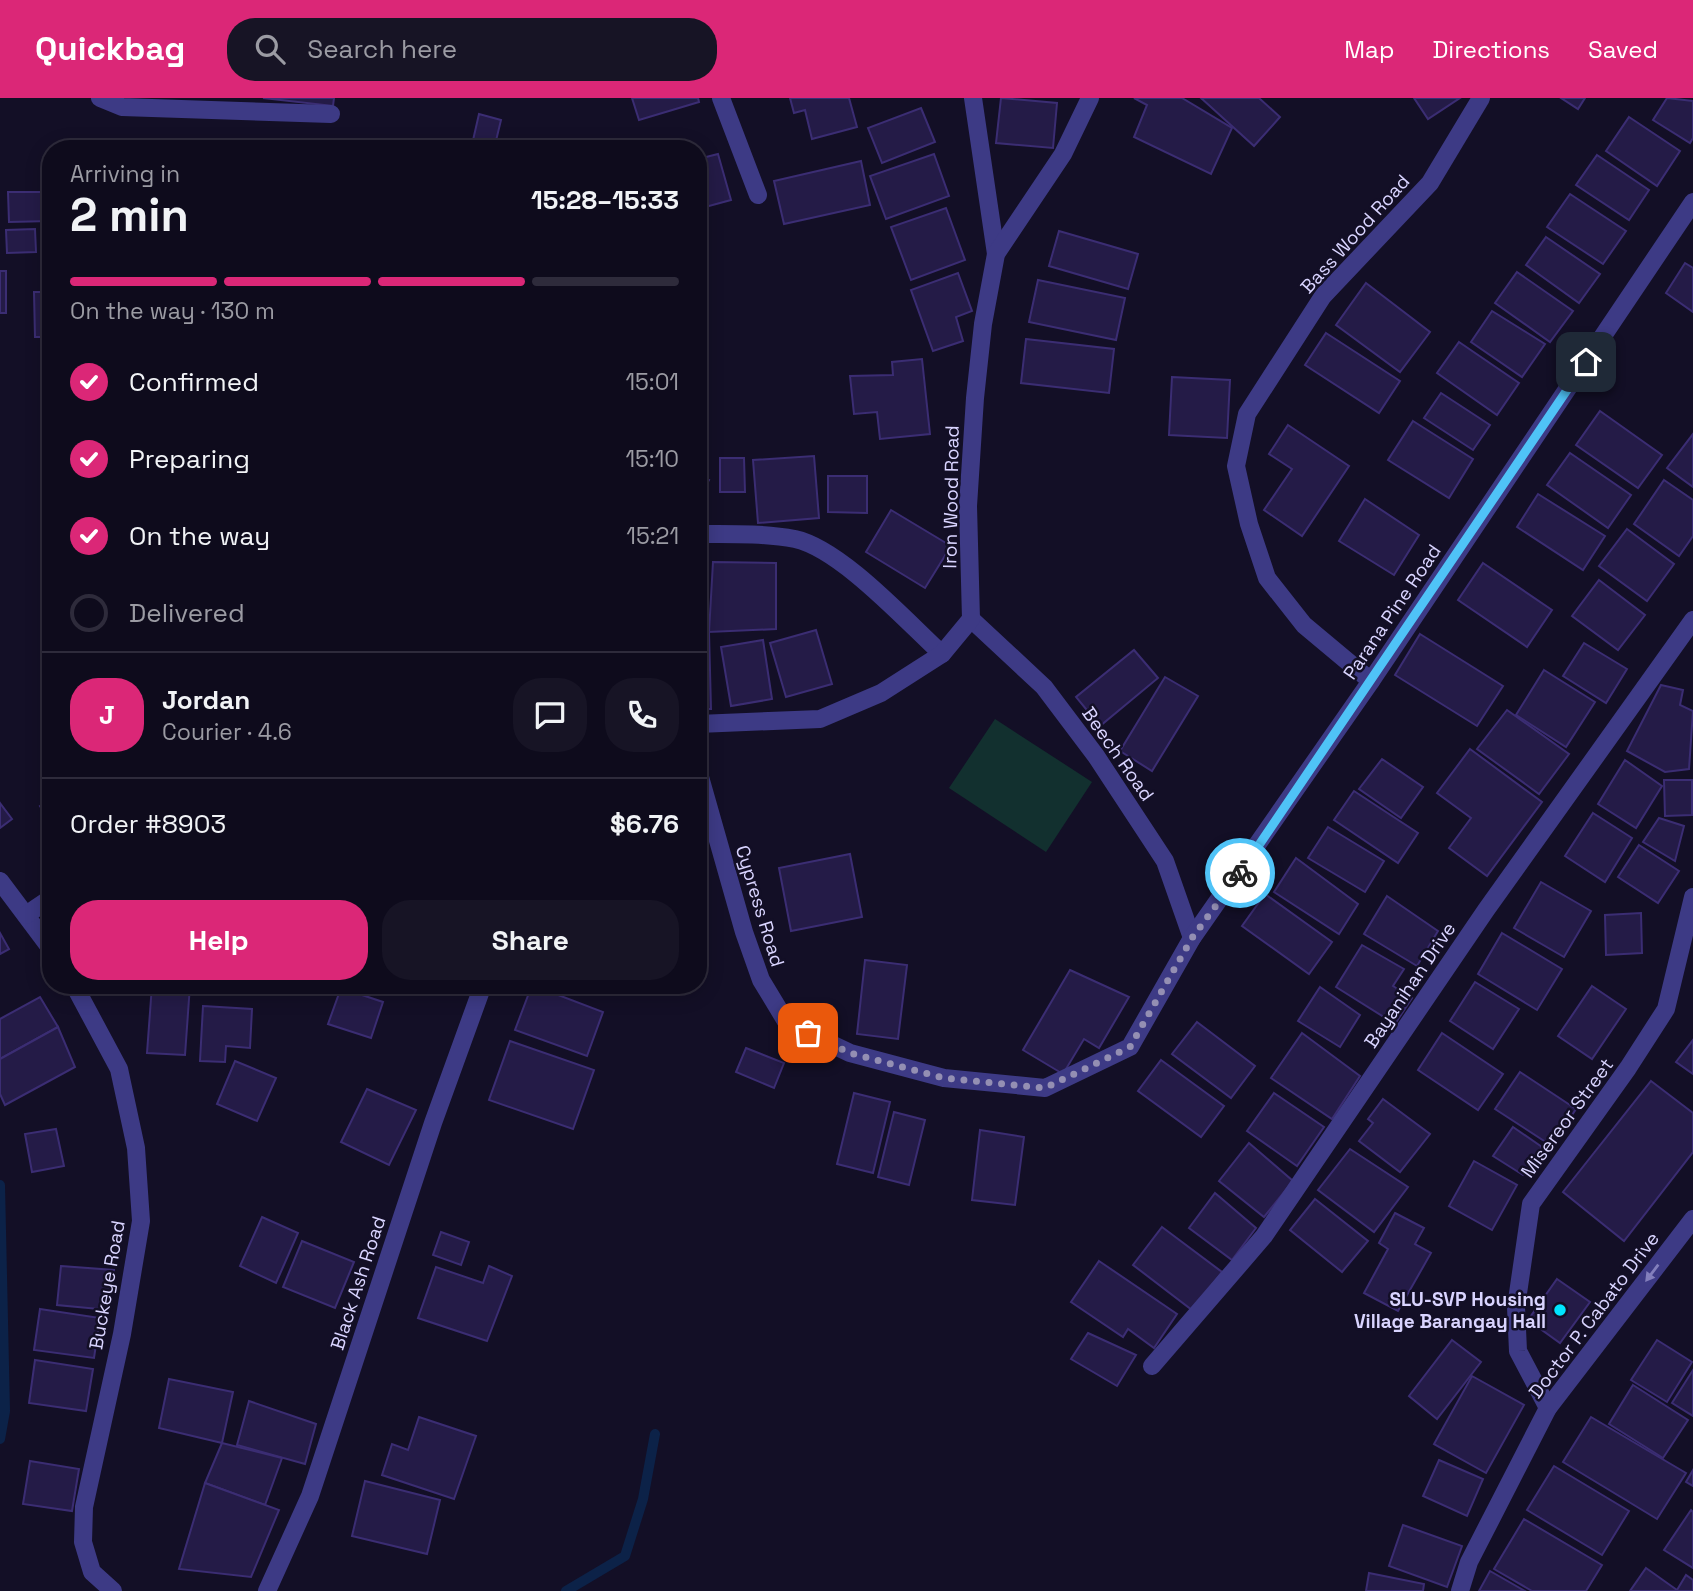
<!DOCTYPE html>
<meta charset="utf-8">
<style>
body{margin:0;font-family:"Space Grotesk",sans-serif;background:#171425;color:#f1f3f6;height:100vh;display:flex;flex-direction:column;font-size:26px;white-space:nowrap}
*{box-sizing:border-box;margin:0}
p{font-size:23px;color:#9b9ba3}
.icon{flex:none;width:38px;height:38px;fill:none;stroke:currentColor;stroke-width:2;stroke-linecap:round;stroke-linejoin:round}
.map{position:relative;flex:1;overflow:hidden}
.panel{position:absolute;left:42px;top:42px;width:665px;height:854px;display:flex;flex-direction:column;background:#0e0b1c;border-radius:28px;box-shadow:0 4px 18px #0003,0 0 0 2px #2e2b3b}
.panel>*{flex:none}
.pin{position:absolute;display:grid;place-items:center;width:60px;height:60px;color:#fff;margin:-30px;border-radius:14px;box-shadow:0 4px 10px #0006}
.courier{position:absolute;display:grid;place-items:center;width:70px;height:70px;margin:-35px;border:5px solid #4fc3f7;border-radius:50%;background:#fff;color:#222;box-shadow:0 2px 9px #0007}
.headline em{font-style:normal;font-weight:600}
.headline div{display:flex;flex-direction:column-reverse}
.headline{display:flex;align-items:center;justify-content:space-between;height:119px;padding:0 28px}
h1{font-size:46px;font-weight:600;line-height:52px}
.bar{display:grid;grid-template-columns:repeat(4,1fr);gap:10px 7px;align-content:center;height:84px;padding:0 28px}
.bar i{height:9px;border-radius:5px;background:#2e2b3b}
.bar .current{background:#db2777}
.bar p{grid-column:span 4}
.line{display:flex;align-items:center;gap:18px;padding:0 28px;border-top:2px solid #2e2b3b}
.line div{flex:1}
.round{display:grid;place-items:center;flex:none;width:74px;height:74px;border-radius:28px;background:#171425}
ol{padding:0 28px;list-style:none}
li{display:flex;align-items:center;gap:21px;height:77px}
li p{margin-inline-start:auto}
li .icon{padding:7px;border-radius:50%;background:#db2777;color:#fff;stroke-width:4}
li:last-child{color:#9b9ba3}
li i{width:38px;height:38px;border:4px solid #2e2b3b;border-radius:50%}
.cta{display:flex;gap:14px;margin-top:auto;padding:14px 28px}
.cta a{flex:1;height:80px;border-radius:28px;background:#db2777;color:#fff;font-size:28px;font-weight:600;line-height:80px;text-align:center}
.cta a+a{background:#171425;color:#f1f3f6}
header{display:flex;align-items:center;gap:42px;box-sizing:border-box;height:98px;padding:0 35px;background:#db2777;color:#fff}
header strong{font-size:33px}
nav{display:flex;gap:38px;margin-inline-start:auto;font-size:24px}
.search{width:490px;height:63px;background:#171425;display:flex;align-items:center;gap:18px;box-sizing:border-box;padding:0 24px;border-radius:28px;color:#9b9ba3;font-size:26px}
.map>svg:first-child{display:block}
</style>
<header>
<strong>Quickbag</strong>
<div class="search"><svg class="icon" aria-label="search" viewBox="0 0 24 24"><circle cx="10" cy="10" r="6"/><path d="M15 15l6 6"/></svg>Search here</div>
<nav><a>Map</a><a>Directions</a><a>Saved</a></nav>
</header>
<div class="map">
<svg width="1693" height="1493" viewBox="0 0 1693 1493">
<rect width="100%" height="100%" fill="#130f26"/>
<path fill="#12302f" d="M995,621L1092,684L1046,754L949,690Z"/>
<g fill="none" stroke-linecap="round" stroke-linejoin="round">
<g stroke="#0c2248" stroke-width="10">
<path d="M0,1087L5,1313L0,1341"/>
<path d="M566,1493L625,1458L643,1401L655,1336"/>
</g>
</g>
<g fill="#241b47" stroke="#3b2d73" stroke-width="2">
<path d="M263,0H334L333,8Z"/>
<path d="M632,0H698L699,4L639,22Z"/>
<path d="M790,0H849L857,29L812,41L805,12L794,15Z"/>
<path d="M1001,0L1057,5L1053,50L996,45Z"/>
<path d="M1134,0H1182L1232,30L1211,76L1134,39L1147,7Z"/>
<path d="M1201,0H1259L1280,19L1254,48Z"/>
<path d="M1414,0H1460L1428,21Z"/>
<path d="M1561,0H1585L1578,11Z"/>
<path d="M1667,0L1693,3V40L1690,45L1653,22Z"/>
<path d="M921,10L935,44L882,65L868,30Z"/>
<path d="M479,16L501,22L494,51H471Z"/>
<path d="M1629,19L1680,53L1657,88L1606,53Z"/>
<path d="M718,56L731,102L698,111V61Z"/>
<path d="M934,56L949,98L886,121L870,78Z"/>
<path d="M1597,57L1649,92L1629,122L1576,87Z"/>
<path d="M861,63L870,107L784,126L774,83Z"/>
<path d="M8,94H51V123L9,124Z"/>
<path d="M1570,96L1626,133L1603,166L1547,129Z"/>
<path d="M946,110L965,162L911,182L891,129Z"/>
<path d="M35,131L36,154L7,155L6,132Z"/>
<path d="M1059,133L1138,156L1128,191L1049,168Z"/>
<path d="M1546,139L1600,176L1579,205L1526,167Z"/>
<path d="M45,144H51V184H46Z"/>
<path d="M1685,165L1693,170V214L1666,195Z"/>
<rect x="0" y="173" width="6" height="42"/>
<path d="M1517,174L1573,213L1550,244L1495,205Z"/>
<path d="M958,175L972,213L956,219L963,243L933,253L911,192Z"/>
<path d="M1038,182L1125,200L1116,242L1029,224Z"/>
<path d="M1366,185L1430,234L1400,274L1336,227Z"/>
<path d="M34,194H51V239H35Z"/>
<path d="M1492,213L1545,246L1522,279L1471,244Z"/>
<path d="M1326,235L1400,283L1379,315L1305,267Z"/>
<path d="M1026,241L1114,251L1109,295L1021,285Z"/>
<path d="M698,244L705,246L698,265Z"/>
<path d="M1459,244L1519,285L1497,317L1437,275Z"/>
<path d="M922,261L930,336L880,341L877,314L854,316L850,278L893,277L892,264Z"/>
<path d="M1172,279L1230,282L1227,340L1169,337Z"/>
<path d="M1441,295L1490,327L1473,352L1424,320Z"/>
<path d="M1600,313L1662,357L1638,390L1576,347Z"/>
<path d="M1413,323L1473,361L1449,400L1388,362Z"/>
<path d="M1288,327L1349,368L1302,438L1264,412L1292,371L1269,356Z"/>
<path d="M1693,336V389L1667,370Z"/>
<path d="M1570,355L1631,397L1608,430L1547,387Z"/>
<path d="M814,358L819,420L758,425L753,362Z"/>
<path d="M720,360H744L745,394H720Z"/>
<path d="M698,377L709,382L698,402Z"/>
<path d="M828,378H867V415L828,414Z"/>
<path d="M1664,382L1693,402V438L1679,458L1634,426Z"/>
<path d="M1538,396L1605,438L1583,472L1517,429Z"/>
<path d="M1365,401L1419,437L1394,477L1339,443Z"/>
<path d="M891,412L951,448L925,490L866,454Z"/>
<path d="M1627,431L1674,466L1647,503L1599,468Z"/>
<path d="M713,464L776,465V531L709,534Z"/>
<path d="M1483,465L1552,512L1527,549L1458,502Z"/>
<path d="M1599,482L1645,517L1618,552L1572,518Z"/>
<path d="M816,532L832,586L786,599L770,545Z"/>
<path d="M698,534H709L711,611H698Z"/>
<path d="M1420,536L1503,588L1477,628L1395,577Z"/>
<path d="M763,542L772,601L731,608L721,549Z"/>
<path d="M1584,545L1627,571L1606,605L1563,578Z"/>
<path d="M1134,552L1158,580L1100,628L1076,599Z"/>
<path d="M1544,572L1595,604L1566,649L1516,617Z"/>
<path d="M1165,579L1198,598L1152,673L1120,653Z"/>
<path d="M1661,587L1683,592L1680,607L1693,613L1689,671L1665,674L1627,653Z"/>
<path d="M1507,612L1569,656L1539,696L1477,651Z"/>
<path d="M1470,651L1542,704L1487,778L1449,750L1471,720L1437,695Z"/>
<path d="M1382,661L1423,689L1401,720L1359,691Z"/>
<path d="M1625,662L1662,688L1636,730L1598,706Z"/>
<path d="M1664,682H1692V717L1665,718Z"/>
<path d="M1354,693L1418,735L1398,765L1334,722Z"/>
<path d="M51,702V725L40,708Z"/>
<path d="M0,705L12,721L0,730Z"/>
<path d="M1593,715L1632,740L1605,784L1565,758Z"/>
<path d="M1659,720L1684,728L1675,763L1643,744Z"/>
<path d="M1328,729L1384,763L1365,794L1308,760Z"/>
<path d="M1639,747L1679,773L1658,805L1618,779Z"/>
<path d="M850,756L862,819L791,833L779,770Z"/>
<path d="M1296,760L1358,806L1339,836L1274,794Z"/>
<path d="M1541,784L1591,813L1564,859L1514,830Z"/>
<path d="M1265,796L1332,844L1309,876L1242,828Z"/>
<path d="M1387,798L1438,833L1417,868L1364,836Z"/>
<path d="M1641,815L1642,855L1606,857L1605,817Z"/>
<path d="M0,835L9,851L0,856Z"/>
<path d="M1502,835L1562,871L1537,912L1478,876Z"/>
<path d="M1362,847L1404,871L1393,888L1412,900L1395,926L1336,889Z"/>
<path d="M865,862L907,867L898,941L857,936Z"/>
<path d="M1070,872L1129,899L1099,950L1084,941L1063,976L1023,952Z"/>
<path d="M1475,884L1519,911L1493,951L1450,923Z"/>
<path d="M152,887H190L185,957L147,955Z"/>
<path d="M532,887L603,914L587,958L515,932Z"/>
<path d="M1592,888L1626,911L1592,961L1558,938Z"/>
<path d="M1320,889L1360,917L1340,949L1298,923Z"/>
<path d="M341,890L383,904L371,940L328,926Z"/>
<path d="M40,899L58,929L0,961V921Z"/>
<path d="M203,908L252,911L250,950L226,948L225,964L200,963Z"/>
<path d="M1197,924L1255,968L1231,1000L1172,956Z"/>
<path d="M58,929L75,969L5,1007L0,996V961Z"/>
<path d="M1302,935L1360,978L1332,1021L1271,980Z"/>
<path d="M1442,935L1503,976L1478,1012L1418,972Z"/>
<path d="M1693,942V976L1676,964Z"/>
<path d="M510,943L594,972L573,1031L489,1002Z"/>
<path d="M746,950L784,965L774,990L736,974Z"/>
<path d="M1161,962L1224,1008L1201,1039L1138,993Z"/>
<path d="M235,963L276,980L257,1023L217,1006Z"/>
<path d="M1520,974L1576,1011L1552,1048L1495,1011Z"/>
<path d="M1651,983L1693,1015V1054L1624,1143L1563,1094Z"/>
<path d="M367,991L416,1012L389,1067L341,1044Z"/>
<path d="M854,995L890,1004L873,1075L837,1066Z"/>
<path d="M1274,995L1324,1029L1297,1068L1247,1033Z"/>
<path d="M1383,1001L1430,1036L1400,1074L1359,1043L1373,1025L1368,1021Z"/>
<path d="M894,1014L925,1022L909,1087L878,1079Z"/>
<path d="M1513,1029L1542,1049L1523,1077L1493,1058Z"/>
<path d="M56,1031L64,1068L32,1074L25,1036Z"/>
<path d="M980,1032L1024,1039L1015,1107L972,1102Z"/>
<path d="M1249,1045L1293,1083L1264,1119L1219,1083Z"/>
<path d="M1350,1051L1408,1089L1374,1134L1318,1092Z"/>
<path d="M1474,1063L1517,1087L1492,1132L1449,1108Z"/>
<path d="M1215,1095L1256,1130L1232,1162L1189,1130Z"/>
<path d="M1315,1101L1368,1143L1342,1174L1290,1132Z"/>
<path d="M1395,1115L1424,1130L1415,1146L1431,1155L1398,1213L1364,1195L1388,1151L1379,1145Z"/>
<path d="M262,1119L298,1135L276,1185L240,1168Z"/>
<path d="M1162,1129L1222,1174L1192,1212L1133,1167Z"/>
<path d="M441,1134L469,1144L461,1167L433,1157Z"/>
<path d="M302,1143L354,1164L335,1210L283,1189Z"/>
<path d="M1099,1163L1177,1216L1154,1250L1128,1231L1123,1239L1071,1204Z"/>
<path d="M61,1168L114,1172L109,1212L57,1207Z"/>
<path d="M489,1168L512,1178L487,1243L418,1220L436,1169L483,1185Z"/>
<path d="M1557,1181L1590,1204L1560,1245L1528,1222Z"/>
<path d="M40,1211L100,1220L94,1260L34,1252Z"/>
<path d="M1088,1235L1136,1257L1117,1288L1071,1261Z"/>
<path d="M1452,1242L1481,1264L1437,1321L1409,1298Z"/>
<path d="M1657,1242L1692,1264L1667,1304L1631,1282Z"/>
<path d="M35,1262L93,1271L86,1313L29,1305Z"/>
<path d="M1693,1272V1318L1672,1305Z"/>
<path d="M1472,1278L1524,1307L1486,1375L1434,1346Z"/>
<path d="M169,1281L233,1294L222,1345L159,1330Z"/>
<path d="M1633,1287L1688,1322L1663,1360L1609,1326Z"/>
<path d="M249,1303L316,1326L305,1366L237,1347Z"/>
<path d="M419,1319L476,1338L454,1401L382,1377L392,1346L408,1352Z"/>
<path d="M1591,1319L1686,1375L1657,1421L1563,1364Z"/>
<path d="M222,1345L282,1360L265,1407L205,1385Z"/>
<path d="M1439,1362L1483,1381L1467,1418L1423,1398Z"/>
<path d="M30,1363L79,1371L72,1413L23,1406Z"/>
<path d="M1554,1368L1629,1413L1602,1457L1527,1412Z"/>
<path d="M1693,1372V1388L1686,1384Z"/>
<path d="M365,1383L440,1402L427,1456L352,1438Z"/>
<path d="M205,1385L279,1412L251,1479L179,1471Z"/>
<path d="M1691,1412L1693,1414V1470L1664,1452Z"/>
<path d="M1524,1421L1602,1467L1586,1493H1532L1494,1471Z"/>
<path d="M1403,1427L1462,1448L1447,1489L1389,1468Z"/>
<path d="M1646,1470L1677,1492L1686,1477L1693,1482V1493H1630Z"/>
<path d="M1490,1473L1525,1493H1479Z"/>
<path d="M1369,1475L1424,1486L1423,1493H1366Z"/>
</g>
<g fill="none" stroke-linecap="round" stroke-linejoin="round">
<g stroke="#3d3a85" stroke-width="18">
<path d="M100,0L122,9L331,16"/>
<path d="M721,0L758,97"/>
<path d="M973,0L996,156"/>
<path d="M698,436C730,436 763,435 795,441C841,451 906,523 942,556"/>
<path d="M971,521L1044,589L1096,658L1165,763L1192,840"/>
<path d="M1371,583L1304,527L1267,480L1249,426L1236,368L1247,316L1323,198L1430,85L1481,0"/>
<path d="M698,626L820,621L881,595L942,556L971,521L968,408L975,300L983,226L996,156L1063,56L1090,0"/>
<path d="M698,672L744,834L761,882L787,925L850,955L944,980L1045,990L1130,949L1192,840L1371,583L1693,104"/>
<path d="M0,783L51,851"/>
<path d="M26,817L51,800"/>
<path d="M74,887L119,971L136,1050L141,1123L122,1236L84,1409L83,1444L92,1474L113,1493"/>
<path d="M1152,1268L1264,1138L1486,812L1693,522"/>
<path d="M1548,1310L1518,1253L1516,1209L1531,1106L1628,970L1666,911L1693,799"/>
<path d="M267,1493L310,1398L433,1025L483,887"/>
<path d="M1460,1493L1469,1464L1548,1310L1693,1121"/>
</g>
</g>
<defs><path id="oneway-solid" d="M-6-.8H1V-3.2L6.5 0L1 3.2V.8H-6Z" transform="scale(1.75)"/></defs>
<use fill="#837fbc" href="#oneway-solid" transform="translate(1652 1175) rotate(127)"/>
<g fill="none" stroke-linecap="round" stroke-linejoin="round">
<path stroke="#948fb3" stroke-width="7" stroke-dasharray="0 12.6" d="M808,935L850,955L944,980L1045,990L1130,949L1192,840L1240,775"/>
<path stroke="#4fc3f7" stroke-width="9" d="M1240,775L1586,264"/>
</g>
<circle fill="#00e5ff" stroke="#130f26" stroke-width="2.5" cx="1560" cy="1212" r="7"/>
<g text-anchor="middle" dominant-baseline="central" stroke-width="5" stroke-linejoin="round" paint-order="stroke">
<g font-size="19" fill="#d9d4ff" stroke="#130f26">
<text transform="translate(1355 136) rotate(-48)">Bass Wood Road</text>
<text transform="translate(951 399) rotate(-89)">Iron Wood Road</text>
<text transform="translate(1392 514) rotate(-56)">Parana Pine Road</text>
<text transform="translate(1118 656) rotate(55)">Beech Road</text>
<text transform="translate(760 808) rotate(73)">Cypress Road</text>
<text transform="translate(1410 887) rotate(-56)">Bayanihan Drive</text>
<text transform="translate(1567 1020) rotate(-54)">Misereor Street</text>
<text transform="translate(358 1185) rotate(-72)">Black Ash Road</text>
<text transform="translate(107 1187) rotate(-80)">Buckeye Road</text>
<text transform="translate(1594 1217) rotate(-53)">Doctor P. Cabato Drive</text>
</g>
<g font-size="19" font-weight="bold" fill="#d9d4ff" stroke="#130f26" text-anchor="end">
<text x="1546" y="1201">SLU-SVP Housing<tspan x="1546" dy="22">Village Barangay Hall</tspan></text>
</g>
</g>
</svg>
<div class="pin" style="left:808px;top:935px;background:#ea580c"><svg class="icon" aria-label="bag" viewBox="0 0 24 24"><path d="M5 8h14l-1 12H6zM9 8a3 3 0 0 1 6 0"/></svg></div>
<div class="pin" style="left:1586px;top:264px;background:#1f2937"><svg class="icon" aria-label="home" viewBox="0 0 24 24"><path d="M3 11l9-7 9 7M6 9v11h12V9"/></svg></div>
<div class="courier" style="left:1240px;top:775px"><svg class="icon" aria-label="bike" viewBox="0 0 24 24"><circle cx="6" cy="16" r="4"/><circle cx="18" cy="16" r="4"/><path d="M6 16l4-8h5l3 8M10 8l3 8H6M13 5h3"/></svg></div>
<section class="panel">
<div class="headline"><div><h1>2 min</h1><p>Arriving in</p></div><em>15:28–15:33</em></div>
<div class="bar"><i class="current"></i><i class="current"></i><i class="current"></i><i></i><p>On the way · 130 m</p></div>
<ol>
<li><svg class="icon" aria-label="check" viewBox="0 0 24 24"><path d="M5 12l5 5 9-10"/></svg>Confirmed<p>15:01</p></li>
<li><svg class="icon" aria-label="check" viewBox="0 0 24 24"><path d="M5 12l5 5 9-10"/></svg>Preparing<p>15:10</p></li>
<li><svg class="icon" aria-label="check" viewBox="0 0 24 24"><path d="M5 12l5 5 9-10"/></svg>On the way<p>15:21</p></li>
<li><i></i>Delivered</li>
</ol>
<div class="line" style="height:126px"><b class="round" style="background:#db2777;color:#fff">J</b><div><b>Jordan</b><p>Courier · 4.6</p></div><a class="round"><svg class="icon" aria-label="chat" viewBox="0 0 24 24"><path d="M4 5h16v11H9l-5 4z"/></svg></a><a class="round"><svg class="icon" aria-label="phone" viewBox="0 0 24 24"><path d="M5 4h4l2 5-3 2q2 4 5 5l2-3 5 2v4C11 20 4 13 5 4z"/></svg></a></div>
<div class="line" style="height:91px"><div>Order #8903</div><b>$6.76</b></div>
<div class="cta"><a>Help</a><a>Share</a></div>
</section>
</div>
